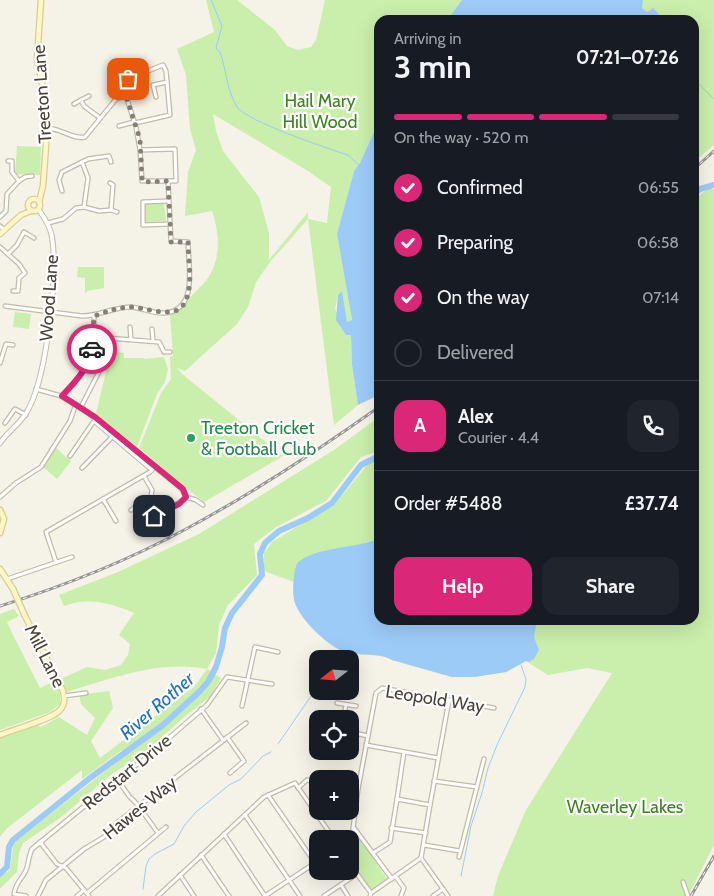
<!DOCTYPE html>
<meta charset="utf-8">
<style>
body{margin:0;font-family:Cabin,sans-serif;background:#20242c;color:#f1f3f6;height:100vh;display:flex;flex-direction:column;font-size:19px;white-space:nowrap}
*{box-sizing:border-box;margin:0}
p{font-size:16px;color:#9ea1a6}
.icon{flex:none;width:28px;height:28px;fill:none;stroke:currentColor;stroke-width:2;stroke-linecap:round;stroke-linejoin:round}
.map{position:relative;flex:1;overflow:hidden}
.sheet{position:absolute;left:374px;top:15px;width:325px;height:610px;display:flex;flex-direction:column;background:#171b24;border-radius:15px;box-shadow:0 5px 20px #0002}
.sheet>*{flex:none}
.needle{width:32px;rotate:253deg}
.controls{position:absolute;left:309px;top:650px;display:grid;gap:10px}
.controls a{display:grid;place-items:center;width:50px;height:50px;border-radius:10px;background:#171b24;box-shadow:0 5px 20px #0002;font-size:25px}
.pin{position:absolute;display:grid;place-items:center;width:42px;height:42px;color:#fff;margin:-21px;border-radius:10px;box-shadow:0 2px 8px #0006}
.courier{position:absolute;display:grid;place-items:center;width:50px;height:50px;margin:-25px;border:4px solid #db2777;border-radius:50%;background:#fff;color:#222;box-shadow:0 1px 6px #0007}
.head em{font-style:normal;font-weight:800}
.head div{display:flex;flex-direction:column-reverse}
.head{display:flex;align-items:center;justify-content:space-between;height:85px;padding:0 20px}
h1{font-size:32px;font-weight:800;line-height:38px}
.bar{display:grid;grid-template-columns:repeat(4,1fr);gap:8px 5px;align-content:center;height:60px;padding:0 20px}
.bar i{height:6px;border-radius:4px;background:#363941}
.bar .active{background:#db2777}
.bar p{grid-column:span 4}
.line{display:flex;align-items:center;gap:12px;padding:0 20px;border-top:1px solid #363941}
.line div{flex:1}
.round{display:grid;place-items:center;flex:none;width:52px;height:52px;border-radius:15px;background:#20242c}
ol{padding:0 20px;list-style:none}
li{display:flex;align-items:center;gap:15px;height:55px}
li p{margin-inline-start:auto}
li .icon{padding:5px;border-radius:50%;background:#db2777;color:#fff;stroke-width:4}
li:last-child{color:#9ea1a6}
li i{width:28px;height:28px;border:2px solid #363941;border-radius:50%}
.cta{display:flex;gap:10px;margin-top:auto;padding:10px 20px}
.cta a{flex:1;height:58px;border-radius:15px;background:#db2777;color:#fff;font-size:20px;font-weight:800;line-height:58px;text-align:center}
.cta a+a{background:#20242c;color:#f1f3f6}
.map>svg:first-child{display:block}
</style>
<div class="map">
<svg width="714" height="896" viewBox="0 0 714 896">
<rect width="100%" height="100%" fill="#f5f2e7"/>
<g fill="#caeeab" fill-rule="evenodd">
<path d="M206,0H237L275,30L287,46L298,50L311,47L316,40L325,0H462L447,20H379V121L360,163L354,171L337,234L352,321L347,323L342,291L338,295L335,309L351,334L352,365L358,405L334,425L308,219L270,262L256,282L248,307L237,324L185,371L177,368L182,374L283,456L204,502L163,470L164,469L139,448L161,393L171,379L170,357L173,356L170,315C181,312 184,306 190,298C197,289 206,283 211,273C221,254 219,231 212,211L185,216L188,172L196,150L190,129L186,75L177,49L214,32ZM213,114L308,171L331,187L327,223L308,219V212L269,260V233L259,197L223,151L216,131Z"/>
<path d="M643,0H714V145L694,162V20H658L660,15L653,8L647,12L642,8Z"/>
<path d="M17,146L41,147L40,175L15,174Z"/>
<path d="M708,189H714V845L688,896H493L498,876L526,810L612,673L587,668L548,675L526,661L506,672L474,677H452L392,660C382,653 367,656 355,654C331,649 303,625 295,602C293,596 293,589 294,582L264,571V553L272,542L335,504L368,464L379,460V620H694V199Z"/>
<path d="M146,203H164L166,221L146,222L144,205Z"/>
<path d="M78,267H104V288L87,291L85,294V278L77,277Z"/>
<path d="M15,312L31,314L29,329L13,327Z"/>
<path d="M111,351L124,353V358H144V359L164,357L168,369L165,382L157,394L137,447L96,414Z"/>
<path d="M379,417V451L361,457L326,501L276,527L254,544L257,575L228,605L219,625L216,653L207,669L221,678L211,696L183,718L141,756L112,774L60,818L23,843L19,853L17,872L0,889V877L10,870L13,847L17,840L126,755L122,750L82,779V770L6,829L0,837V737L37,725L41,727L59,717L87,735L95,718L81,704L79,695L109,691L113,708L91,741L100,758L194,687L207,669C159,660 113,678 67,692L61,679L87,667L105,670L121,665L128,655L130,644L119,635L134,613C111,603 88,597 64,606L59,595L118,572L199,534L334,450Z"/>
<path d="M55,447L71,461L57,479L43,467Z"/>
<path d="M14,609L19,616L7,622L11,631L40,688L55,681L60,694V704L50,712L0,730V614Z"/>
<path d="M358,835L387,879L371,890L352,861L353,838Z"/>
</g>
<g fill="#9dcbf8">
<path d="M462,0H643L642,8L647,12L653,8L660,15L658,20H447Z"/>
<path d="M379,121V395L358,405L352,365L351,335H346L336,320L338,295L342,291L347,322L352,320L337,234L354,171L360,163Z"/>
<path d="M379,539V620H537L534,637L539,650L534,659L529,662L526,661L506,672L474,677H452L392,660C380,652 357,657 340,650C325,643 298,617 294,600C293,593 293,584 294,577C295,571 295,563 301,560C320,547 356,548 379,539Z"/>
</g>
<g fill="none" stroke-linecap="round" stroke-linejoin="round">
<g stroke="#9dcbf8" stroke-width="1">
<path d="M211,0L222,26L216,48L220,52C226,69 227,91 237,107C246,121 329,149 348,155L359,165"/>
<path d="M694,79L714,99"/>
<path d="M278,744L318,686"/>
<path d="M461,876L471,826L482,793L488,768L497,745L525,687L526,679L521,665"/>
<path d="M143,889L146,866L149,859L155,854L174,844L184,826L196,812L229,785L241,779L263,756L271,752"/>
</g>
<g stroke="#9dcbf8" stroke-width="6">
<path d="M694,194L700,189L714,185"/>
<path d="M0,874L7,867L9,847L13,840L90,778L163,725L199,692L208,682L216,667L222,647L225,628L232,613L262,575L260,554L265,543L279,531L308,518L332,503L361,465L379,456"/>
</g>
<g stroke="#c2bba8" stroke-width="5.5">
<g id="minor">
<path d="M89,96L81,100L84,106L100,118"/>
<path d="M156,97L153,85L167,82"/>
<path d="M74,104L81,100"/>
<path d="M135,123L170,115L166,71L163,65L128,79L124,84V90L136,127L140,150"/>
<path d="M119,126L134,122"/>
<path d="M46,128C61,128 73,140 85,137L116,99L126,96"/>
<path d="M175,149L176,181H142L140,150Z"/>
<path d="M82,162L88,178L84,207"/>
<path d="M19,181L25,177L32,176"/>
<path d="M62,191L59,180L62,172L88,159L109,156L111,162"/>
<path d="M168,201L143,202V225L170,224"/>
<path d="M111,210L117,212"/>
<path d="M0,217L6,211L7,194L19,181L12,172V161H8"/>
<path d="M48,223L63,219L76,208L84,207L99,211L111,210L113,185L110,183"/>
<path d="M0,226L4,230"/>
<path d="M0,247L19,264L25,273L19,278L18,291H13"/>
<path d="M8,254L17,245L24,232L34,238"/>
<path d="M5,306L82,316C99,316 114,307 131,307C142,308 154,314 165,313C199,310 188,264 188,242L171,241L168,181"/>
<path d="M130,327L131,339"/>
<path d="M152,329L153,341"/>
<path d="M94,337L159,342L164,352H170"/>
<path d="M0,363L6,344L13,345"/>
<path d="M36,389L61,396L81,407L181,488L186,497L196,500L203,505"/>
<path d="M61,396C92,366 94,358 94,316"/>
<path d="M81,407L105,360"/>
<path d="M5,423L15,409L26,415"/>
<path d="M70,456L94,421L152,470"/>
<path d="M82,468L113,436"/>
<path d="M0,497L16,483L41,467L70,421L76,404"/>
<path d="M103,499L116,521"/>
<path d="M131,510L151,497L152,490L144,476"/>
<path d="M155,522L154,518C157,512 178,506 186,497"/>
<path d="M56,562L46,532L150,472L155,466"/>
<path d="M7,579L72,557"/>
<path d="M64,696L86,693"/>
<path d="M337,703L356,706"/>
<path d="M242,706L255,647L278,652"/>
<path d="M201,709L223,740"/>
<path d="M343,719L346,705"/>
<path d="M350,732L368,736"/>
<path d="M227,737L244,761L230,773"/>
<path d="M366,745L438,758"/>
<path d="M118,780L129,796L138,805L158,833"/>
<path d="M434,781L477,787"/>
<path d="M298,788L307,780L318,782"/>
<path d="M350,788L358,789"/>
<path d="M268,795L315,863"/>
<path d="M397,799L404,752"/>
<path d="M430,805L449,700"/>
<path d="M245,815L300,896"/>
<path d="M354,828L392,879"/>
<path d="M391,828L426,833"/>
<path d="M224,834L265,896"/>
<path d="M40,842L57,864L66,868L89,896"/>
<path d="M424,845L460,851"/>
<path d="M373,853L390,842L397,799L430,805L421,858"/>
<path d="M201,855L229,896"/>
<path d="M459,857L484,759"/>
<path d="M421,858L448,896"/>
<path d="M180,875L194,896"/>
<path d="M396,877L404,888L401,896"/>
<path d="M683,882L688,896"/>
<path d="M341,885L348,896"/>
<path d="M87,893L166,827"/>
<path d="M371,893C362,880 350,869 350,852L358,789L376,693L382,688L494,708"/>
<path d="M26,896L14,894C15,884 21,880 25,872C29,865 28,857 32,849L131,768L140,763L207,705L227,677L272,684"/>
<path d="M38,896L46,880L84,849L104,837L118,822L246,723"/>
<path d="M77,896L84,890"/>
<path d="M158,896L264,797L295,783L334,839"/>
<path d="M265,896L318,861"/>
<path d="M324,896L357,874"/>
<path d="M370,896L371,893L421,858"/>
<path d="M433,896L443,889"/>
</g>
</g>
<g stroke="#c2bba8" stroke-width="6">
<path id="tertiary" d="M0,443C9,430 22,423 29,408C47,373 58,275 52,237C50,226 45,218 38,209"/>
</g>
<g stroke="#d9cd92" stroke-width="7">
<g id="secondary">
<circle cx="34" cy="205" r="6"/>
<path d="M39,202L43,186L46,145V103L37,59L41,0"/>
<path d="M0,234L21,215L31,211"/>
<path d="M0,510L4,519L0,533"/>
<path d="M0,569L13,589"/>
<path d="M0,735C12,730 53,719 60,710C65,705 65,698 63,691L25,616"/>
</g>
</g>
<use href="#minor" stroke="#fff" stroke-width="3"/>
<use href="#tertiary" stroke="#fff" stroke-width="4"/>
<use href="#secondary" stroke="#fff6c7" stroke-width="4.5"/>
<g stroke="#979797" stroke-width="3">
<g id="rail">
<path d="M694,169L714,151"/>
<path d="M0,606C64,586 127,561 186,529C253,493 317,451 379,407"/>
<path d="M691,896L714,856"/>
</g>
</g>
<use href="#rail" stroke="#fff" stroke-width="1" stroke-dasharray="4" stroke-linecap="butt"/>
<g stroke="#d9cd92" stroke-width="7" stroke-linecap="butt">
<path id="secondary-bridge" d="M13,589L25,616"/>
</g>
<use href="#secondary-bridge" stroke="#fff6c7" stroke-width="4.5"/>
</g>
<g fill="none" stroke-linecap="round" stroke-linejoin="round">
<path stroke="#858073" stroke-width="5" stroke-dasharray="0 9" d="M92,349L94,316C106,312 116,308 128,307C148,306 182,326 188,293C192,277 188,258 188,242H171L168,181L144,182L142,180L140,139L124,90V84L128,79"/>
<path stroke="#db2777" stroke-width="6" d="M92,349C87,370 76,381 62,396L95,417L183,489L186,497L179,504L154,516"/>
</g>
<circle fill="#2e9e5b" stroke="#fff" stroke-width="2" cx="191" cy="438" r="5"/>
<g text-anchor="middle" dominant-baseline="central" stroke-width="4.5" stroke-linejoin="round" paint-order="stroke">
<g font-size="18" fill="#494335" stroke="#fff">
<text transform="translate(42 94) rotate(-94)">Treeton Lane</text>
<text transform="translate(49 298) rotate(-86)">Wood Lane</text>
<text transform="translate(45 656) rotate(63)">Mill Lane</text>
<text transform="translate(435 699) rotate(9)">Leopold Way</text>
<text transform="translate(127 772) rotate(-39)">Redstart Drive</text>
<text transform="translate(140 808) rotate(-39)">Hawes Way</text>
</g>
<g font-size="18" fill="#3e8221" stroke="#fff">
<text x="320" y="101">Hail Mary<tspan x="320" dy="21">Hill Wood</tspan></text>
<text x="625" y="807">Waverley Lakes</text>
</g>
<g font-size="18" fill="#27864d" stroke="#fff" text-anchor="start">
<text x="201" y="428">Treeton Cricket<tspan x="201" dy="21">&amp; Football Club</tspan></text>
</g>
<g font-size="19" font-style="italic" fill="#2270c1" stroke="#fff">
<text transform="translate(157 706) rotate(-41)">River Rother</text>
</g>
</g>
</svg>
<div class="controls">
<a><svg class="needle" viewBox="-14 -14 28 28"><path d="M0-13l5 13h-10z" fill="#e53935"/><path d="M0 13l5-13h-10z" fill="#9ea1a6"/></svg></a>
<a><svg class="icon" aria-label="locate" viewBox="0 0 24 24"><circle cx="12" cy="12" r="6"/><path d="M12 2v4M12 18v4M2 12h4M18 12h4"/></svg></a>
<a>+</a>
<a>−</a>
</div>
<div class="pin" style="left:128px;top:79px;background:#ea580c"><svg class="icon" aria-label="bag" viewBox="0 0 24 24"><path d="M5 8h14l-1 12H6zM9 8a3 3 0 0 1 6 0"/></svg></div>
<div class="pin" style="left:154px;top:516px;background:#1f2937"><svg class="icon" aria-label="home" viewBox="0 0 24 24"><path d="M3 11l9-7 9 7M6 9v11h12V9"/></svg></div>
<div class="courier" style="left:92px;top:349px"><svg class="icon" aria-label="car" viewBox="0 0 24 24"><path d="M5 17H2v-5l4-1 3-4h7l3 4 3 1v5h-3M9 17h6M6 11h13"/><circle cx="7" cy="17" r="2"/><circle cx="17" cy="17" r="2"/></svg></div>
<section class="sheet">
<div class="head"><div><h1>3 min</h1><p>Arriving in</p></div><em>07:21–07:26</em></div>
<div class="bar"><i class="active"></i><i class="active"></i><i class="active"></i><i></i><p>On the way · 520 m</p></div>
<ol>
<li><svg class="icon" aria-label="check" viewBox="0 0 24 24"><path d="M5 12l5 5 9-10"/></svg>Confirmed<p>06:55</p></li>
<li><svg class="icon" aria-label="check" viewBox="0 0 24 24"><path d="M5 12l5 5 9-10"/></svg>Preparing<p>06:58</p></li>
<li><svg class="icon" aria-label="check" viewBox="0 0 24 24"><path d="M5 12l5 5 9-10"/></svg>On the way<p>07:14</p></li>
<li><i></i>Delivered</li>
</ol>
<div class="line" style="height:90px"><b class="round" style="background:#db2777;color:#fff">A</b><div><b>Alex</b><p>Courier · 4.4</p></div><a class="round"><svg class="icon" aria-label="phone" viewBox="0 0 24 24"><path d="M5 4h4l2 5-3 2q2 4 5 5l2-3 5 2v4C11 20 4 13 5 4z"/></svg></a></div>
<div class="line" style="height:65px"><div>Order #5488</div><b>£37.74</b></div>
<div class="cta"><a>Help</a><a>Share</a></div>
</section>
</div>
